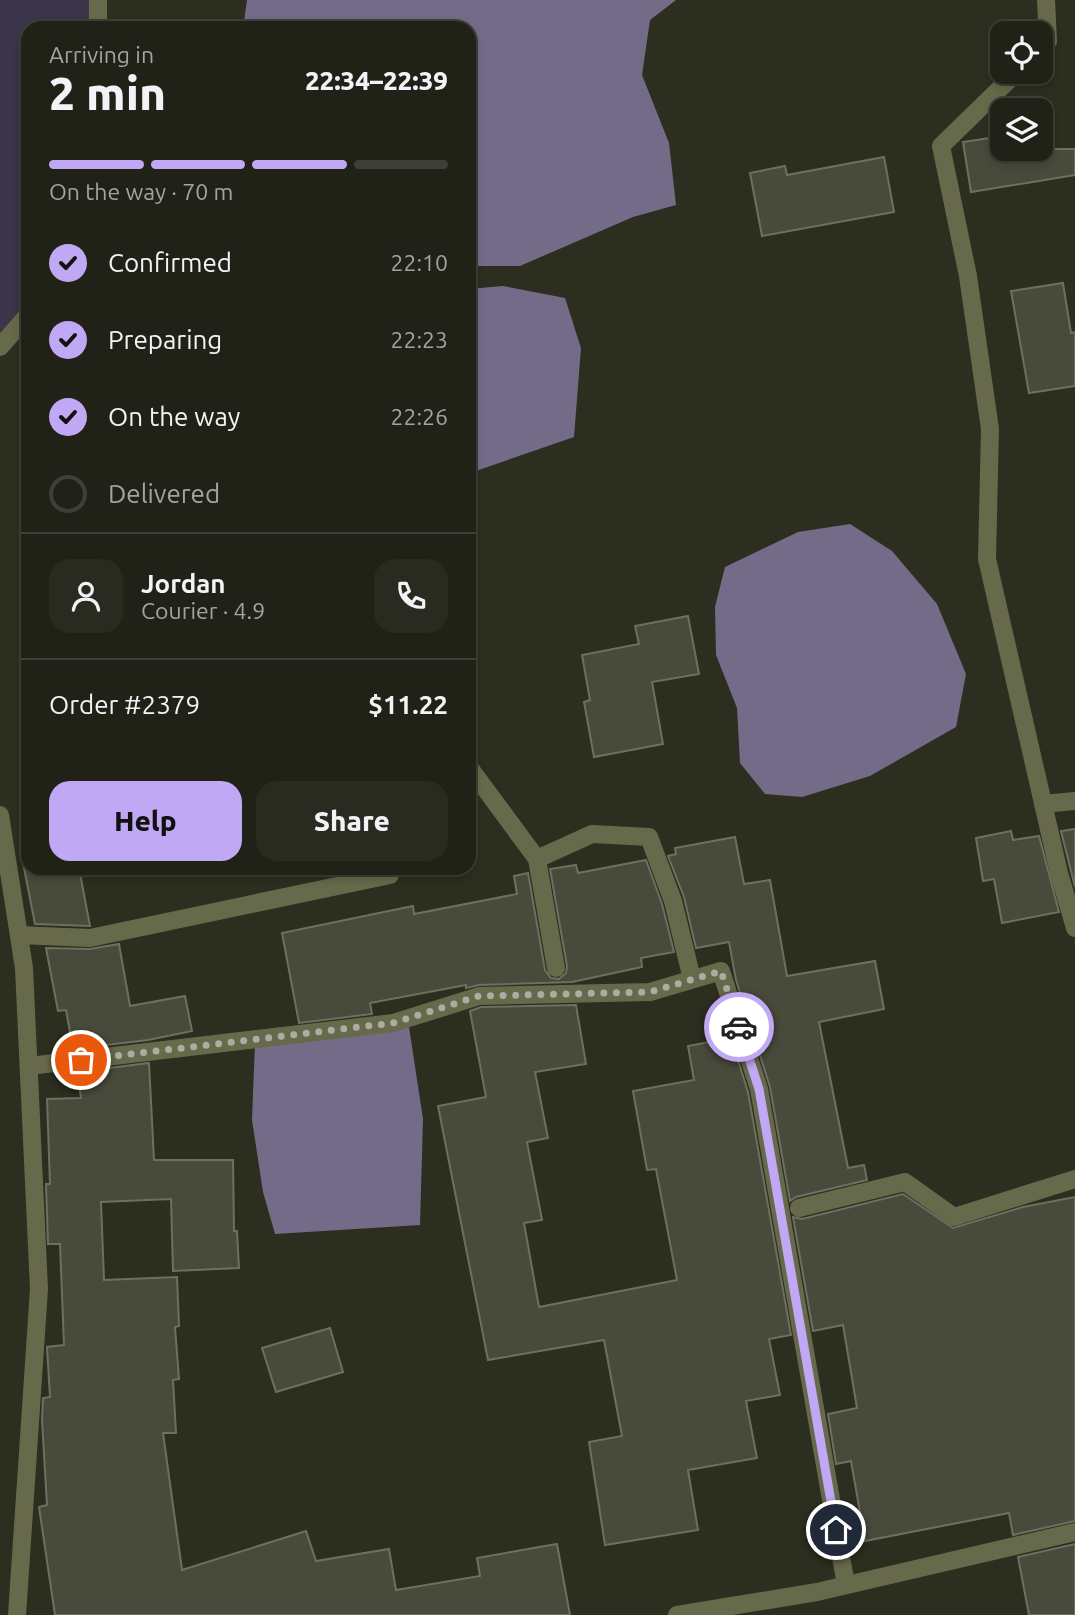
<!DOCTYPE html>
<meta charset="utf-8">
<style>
body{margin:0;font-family:Ubuntu,sans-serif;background:#292a20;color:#f1f3f6;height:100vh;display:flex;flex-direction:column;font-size:26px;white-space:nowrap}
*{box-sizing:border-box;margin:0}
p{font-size:23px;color:#a2a4a1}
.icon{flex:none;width:38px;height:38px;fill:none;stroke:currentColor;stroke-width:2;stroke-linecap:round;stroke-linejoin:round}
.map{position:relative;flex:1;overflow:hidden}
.drawer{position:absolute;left:21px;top:21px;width:455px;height:854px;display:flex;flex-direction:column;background:#212217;border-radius:21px;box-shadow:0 4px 10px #0003,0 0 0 2px #3e3f36}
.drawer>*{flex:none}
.controls{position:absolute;left:990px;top:21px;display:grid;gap:14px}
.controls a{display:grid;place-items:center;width:63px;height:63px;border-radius:14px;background:#212217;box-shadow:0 4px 10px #0003,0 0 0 2px #3e3f36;font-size:35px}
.pin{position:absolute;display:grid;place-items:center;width:60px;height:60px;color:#fff;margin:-30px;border:4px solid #fff;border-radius:50%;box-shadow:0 2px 7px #0007}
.courier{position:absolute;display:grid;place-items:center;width:70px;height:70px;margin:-35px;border:5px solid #c0a8f4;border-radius:50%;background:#fff;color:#222;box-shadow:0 2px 9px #0007}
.summary em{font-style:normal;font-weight:800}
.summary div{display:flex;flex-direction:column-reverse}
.summary{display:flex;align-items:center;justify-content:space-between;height:119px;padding:0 28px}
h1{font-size:46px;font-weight:800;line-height:52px}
.bar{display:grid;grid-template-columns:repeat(4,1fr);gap:10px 7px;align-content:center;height:84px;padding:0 28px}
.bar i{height:9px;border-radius:5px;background:#3e3f36}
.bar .on{background:#c0a8f4}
.bar p{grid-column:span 4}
.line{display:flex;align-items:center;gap:18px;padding:0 28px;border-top:2px solid #3e3f36}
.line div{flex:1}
.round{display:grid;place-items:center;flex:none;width:74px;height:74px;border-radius:21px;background:#292a20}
ol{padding:0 28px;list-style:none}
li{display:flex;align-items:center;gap:21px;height:77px}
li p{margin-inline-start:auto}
li .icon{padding:7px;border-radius:50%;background:#c0a8f4;color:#111;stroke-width:4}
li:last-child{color:#a2a4a1}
li i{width:38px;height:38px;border:4px solid #3e3f36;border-radius:50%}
.primary-button{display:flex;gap:14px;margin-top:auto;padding:14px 28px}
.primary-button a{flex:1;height:80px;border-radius:21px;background:#c0a8f4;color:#111;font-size:28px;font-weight:800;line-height:80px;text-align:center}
.primary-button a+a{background:#292a20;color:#f1f3f6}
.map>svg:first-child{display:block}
</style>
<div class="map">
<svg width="1075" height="1615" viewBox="0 0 1075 1615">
<rect width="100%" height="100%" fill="#2c2e1f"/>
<path fill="#3a3548" d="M0,0H90V28H28V304L0,338Z"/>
<g fill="#746b89">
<path d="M247,0H676L650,20L642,75L669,143L676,205L633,217L520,266H469V28H243Z"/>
<path d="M503,286L565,298L581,348L574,437L470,473L469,289Z"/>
<path d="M850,524L892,551L937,604L966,674L956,727L870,776L802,797L765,794L740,763L737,708L716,655L715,607L725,567L798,532Z"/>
<path d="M409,1027L423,1119L420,1225L275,1234L263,1192L252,1120L255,1043Z"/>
</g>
<g fill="#484a3b" stroke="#6d7060" stroke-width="2">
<path d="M1003,136V149H1075V175L971,192L963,142Z"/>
<path d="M884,157L894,212L762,236L750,173L785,166L787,175Z"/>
<path d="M1063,283L1071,333L1075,332V386L1029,393L1011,291Z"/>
<path d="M688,616L699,674L652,682L663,744L594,757L584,702L590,700L582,655L639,644L635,626Z"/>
<path d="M1075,829V887L1061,831Z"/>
<path d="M1011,831L1013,840L1039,836L1059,912L1002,923L994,879L983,881L976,838Z"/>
<path d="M735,837L744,884L770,880L787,976L875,961L884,1009L819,1022L848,1168L864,1165L867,1180L796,1197L790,1201L770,1087L736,980L729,942L696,948L684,897L668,856L676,854L675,848Z"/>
<path d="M646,860L662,904L674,952L641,958L642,967L572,982L479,985L466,988V985L370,1003L372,1014L299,1023L282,933L413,906L414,914L517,894L514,876L528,873L545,970L551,978L559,979L566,973L567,966L550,869L576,865L578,873Z"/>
<path d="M24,868H79L90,926L35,924Z"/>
<path d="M119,944L130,1006L185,996L192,1031L148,1040L73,1049L66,1010L58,1011L46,948L90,949Z"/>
<path d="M576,1005L586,1064L535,1072L548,1138L527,1142L542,1220L524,1223L539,1307L677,1280L656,1169L647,1170L633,1091L694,1080L688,1046L731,1038L748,1092L791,1335L769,1339L780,1395L746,1401L757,1458L688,1470L698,1530L605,1545L589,1442L622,1436L604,1340L488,1360L438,1106L486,1097L470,1011L481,1007Z"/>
<path d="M149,1063L154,1160H233L234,1231H237L239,1268L173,1271L171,1199L101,1202L104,1280L177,1277L179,1326L175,1327L179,1379L173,1380L176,1433H163L182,1570L306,1531L316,1561L389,1549L396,1590L480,1576L477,1558L557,1544L570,1615H55L39,1507L47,1505L42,1420L43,1398L50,1397L47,1347L64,1345L60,1244H48L46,1184H50L47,1099L81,1098L77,1072Z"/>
<path d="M903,1194L953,1228L1023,1207L1075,1197V1521L1013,1535L1009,1513L865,1541L851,1461L836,1464L828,1414L857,1408L843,1325L813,1331L793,1217L802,1219Z"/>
<path d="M330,1328L343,1372L276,1392L262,1348Z"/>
<path d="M1075,1544V1615H1029L1018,1557Z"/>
</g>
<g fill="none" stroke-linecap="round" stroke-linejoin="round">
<g stroke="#666a4a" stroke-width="18">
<path d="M98,28V0"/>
<path d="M1041,47L1048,41L1046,0"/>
<path d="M1017,72L941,146L968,276L990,429L987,559L1059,873L1075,928"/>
<path d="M0,347L28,315"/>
<path d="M469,767L537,859"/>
<path d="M1043,804L1075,801"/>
<path d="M0,815L24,968L39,1289L17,1615"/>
<path d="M19,935L90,938L390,875"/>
<path d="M556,968L537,859L592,834L649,837L673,901L692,979"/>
<path d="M29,1066L393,1023L479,996L650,992L721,971L759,1089L846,1585"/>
<path d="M799,1208L905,1182L954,1217L1075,1179"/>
<path d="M677,1615L817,1592L1075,1532"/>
</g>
</g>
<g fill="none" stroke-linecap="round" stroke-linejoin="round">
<path stroke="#abada2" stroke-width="7" stroke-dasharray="0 12.6" d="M81,1060L393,1023L479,996L650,992L721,971L739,1027"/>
<path stroke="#c0a8f4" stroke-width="9" d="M739,1027L759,1089L836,1530"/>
</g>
</svg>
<div class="controls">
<a><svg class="icon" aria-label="locate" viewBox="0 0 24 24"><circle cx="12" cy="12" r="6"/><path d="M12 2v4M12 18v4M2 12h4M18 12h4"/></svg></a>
<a><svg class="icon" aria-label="layers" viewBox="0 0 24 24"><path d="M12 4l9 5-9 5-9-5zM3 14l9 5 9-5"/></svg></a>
</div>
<div class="pin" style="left:81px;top:1060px;background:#ea580c"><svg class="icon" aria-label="bag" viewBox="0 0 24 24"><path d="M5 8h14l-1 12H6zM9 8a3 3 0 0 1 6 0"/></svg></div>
<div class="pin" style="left:836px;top:1530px;background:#1f2937"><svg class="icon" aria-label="home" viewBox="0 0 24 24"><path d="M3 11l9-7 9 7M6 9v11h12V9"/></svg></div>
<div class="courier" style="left:739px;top:1027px"><svg class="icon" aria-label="car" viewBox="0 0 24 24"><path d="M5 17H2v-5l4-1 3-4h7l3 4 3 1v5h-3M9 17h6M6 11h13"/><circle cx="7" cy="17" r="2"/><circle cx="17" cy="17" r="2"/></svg></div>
<section class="drawer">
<div class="summary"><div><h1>2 min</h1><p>Arriving in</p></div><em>22:34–22:39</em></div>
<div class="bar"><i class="on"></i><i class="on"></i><i class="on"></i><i></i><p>On the way · 70 m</p></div>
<ol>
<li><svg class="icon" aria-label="check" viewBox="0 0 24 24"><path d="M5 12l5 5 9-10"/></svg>Confirmed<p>22:10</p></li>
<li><svg class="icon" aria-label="check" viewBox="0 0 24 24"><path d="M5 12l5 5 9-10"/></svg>Preparing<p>22:23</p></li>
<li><svg class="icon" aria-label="check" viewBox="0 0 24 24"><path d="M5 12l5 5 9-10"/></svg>On the way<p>22:26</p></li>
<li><i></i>Delivered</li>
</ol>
<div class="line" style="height:126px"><a class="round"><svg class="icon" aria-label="person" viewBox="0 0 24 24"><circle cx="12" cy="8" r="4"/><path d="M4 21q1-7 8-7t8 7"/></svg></a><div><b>Jordan</b><p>Courier · 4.9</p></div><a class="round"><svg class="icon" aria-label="phone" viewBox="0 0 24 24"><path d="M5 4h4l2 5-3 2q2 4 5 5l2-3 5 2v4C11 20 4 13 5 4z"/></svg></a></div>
<div class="line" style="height:91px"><div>Order #2379</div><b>$11.22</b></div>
<div class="primary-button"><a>Help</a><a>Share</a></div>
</section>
</div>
